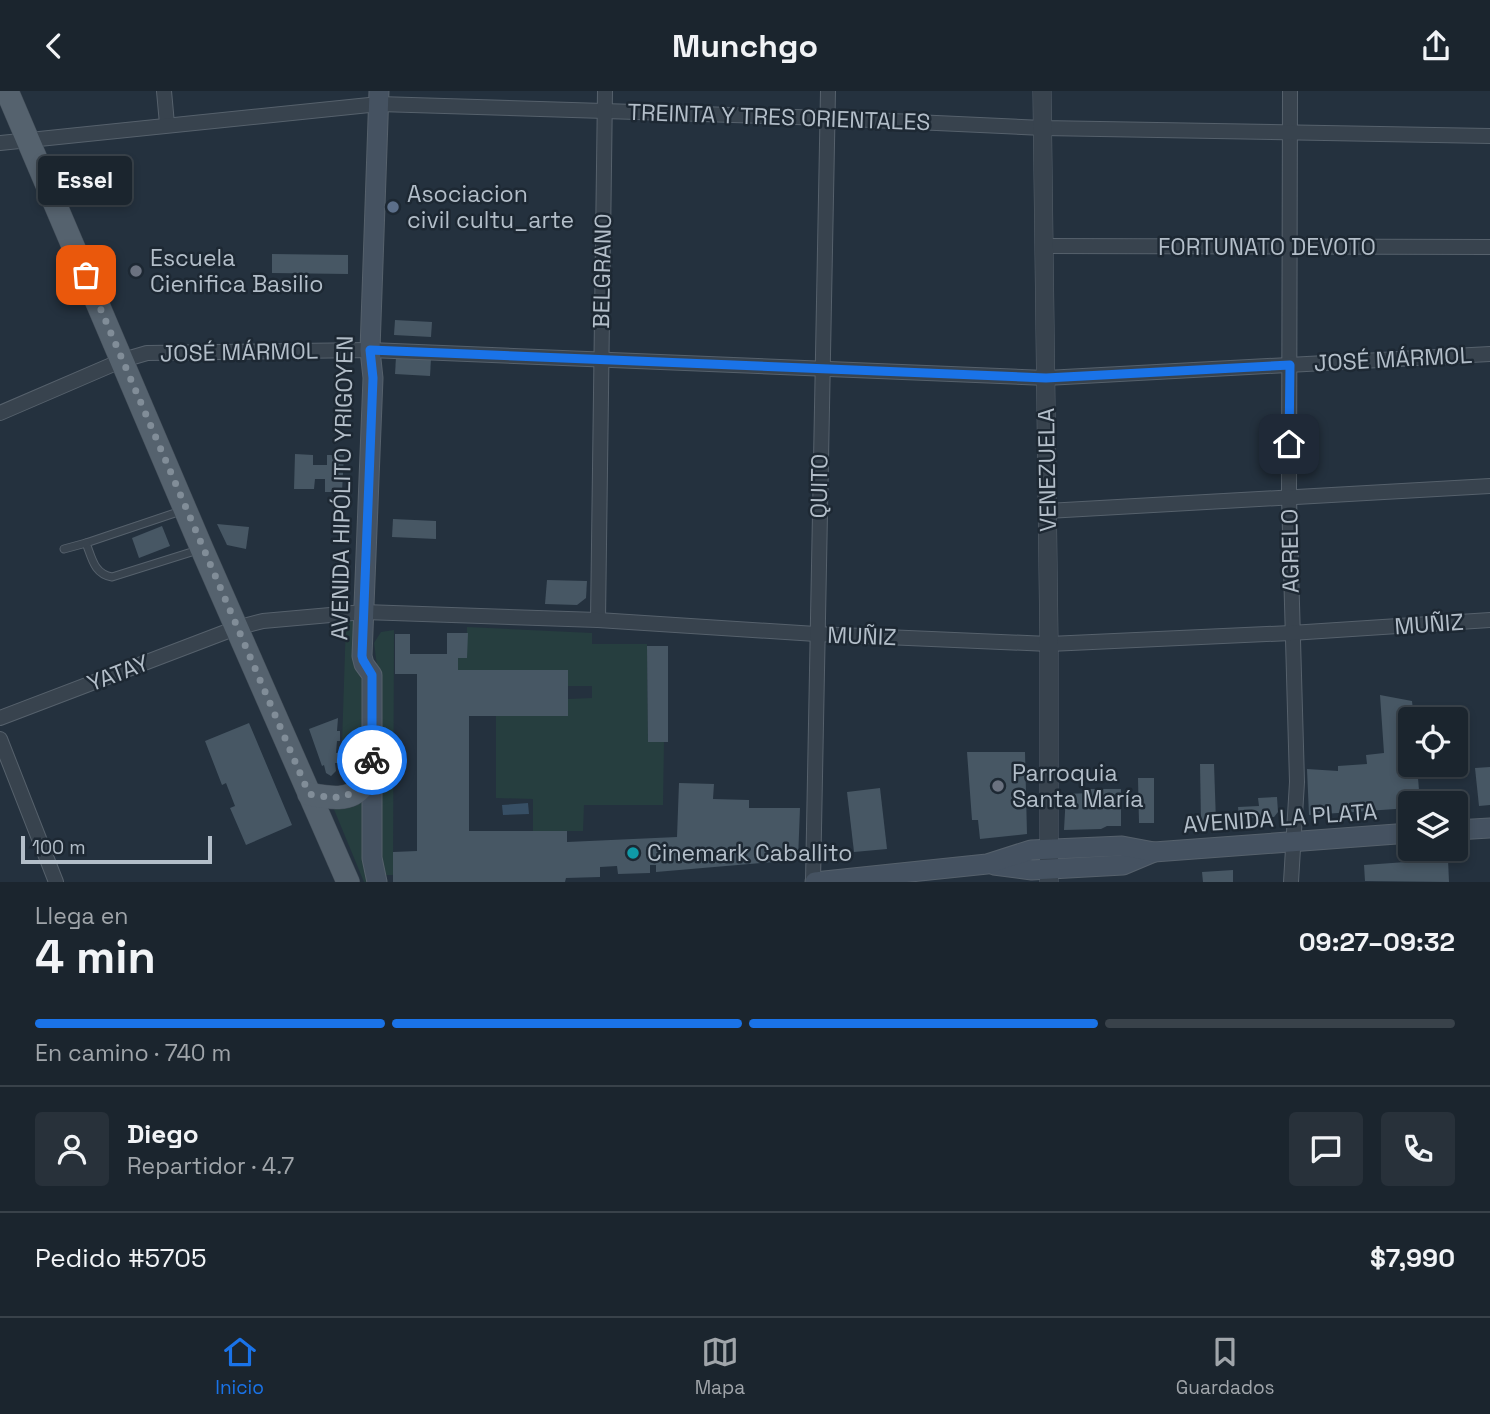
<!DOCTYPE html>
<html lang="es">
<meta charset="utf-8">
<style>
body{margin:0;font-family:"Space Grotesk",sans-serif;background:#28313a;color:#f1f3f6;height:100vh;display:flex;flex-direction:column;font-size:26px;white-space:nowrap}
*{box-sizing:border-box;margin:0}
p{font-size:23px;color:#a0a5aa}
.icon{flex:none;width:38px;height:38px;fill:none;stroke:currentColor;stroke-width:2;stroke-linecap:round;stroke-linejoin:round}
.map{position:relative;height:791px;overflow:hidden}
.sheet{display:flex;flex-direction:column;background:#1b252e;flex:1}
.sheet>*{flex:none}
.buttons{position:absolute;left:1398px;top:616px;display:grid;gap:14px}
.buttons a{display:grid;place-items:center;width:70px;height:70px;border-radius:7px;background:#1b252e;box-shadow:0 4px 10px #0003,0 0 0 2px #39424a;font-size:35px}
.scale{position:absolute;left:21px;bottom:18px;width:191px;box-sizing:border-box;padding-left:7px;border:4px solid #b3bec9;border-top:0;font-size:19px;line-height:24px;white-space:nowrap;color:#b3bec9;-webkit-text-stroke:5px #1d2833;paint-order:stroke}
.pin{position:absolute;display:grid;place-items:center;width:60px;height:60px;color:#fff;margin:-30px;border-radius:14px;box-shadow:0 4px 10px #0006}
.courier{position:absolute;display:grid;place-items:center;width:70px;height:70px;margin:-35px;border:5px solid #1a73e8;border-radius:50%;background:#fff;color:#222;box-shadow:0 2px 9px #0007}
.bubble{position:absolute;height:49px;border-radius:7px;background:#1b252e;box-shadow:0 4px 10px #0003,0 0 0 2px #39424a;font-size:23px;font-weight:700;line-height:49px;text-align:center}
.headline em{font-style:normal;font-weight:700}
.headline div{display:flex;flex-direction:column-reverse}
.headline{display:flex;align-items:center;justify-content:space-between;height:119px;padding:0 35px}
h1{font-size:46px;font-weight:700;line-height:52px}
.bar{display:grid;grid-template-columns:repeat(4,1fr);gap:10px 7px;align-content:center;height:84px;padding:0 35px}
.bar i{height:9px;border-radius:5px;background:#39424a}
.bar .selected{background:#1a73e8}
.bar p{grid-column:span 4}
.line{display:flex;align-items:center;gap:18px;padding:0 35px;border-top:2px solid #39424a}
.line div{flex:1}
.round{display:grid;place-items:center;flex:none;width:74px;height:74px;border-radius:7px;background:#28313a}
header{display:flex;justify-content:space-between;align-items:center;height:91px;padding:0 35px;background:#1b252e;font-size:32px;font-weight:700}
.dock{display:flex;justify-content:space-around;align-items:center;height:98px;border-top:2px solid #39424a;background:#1b252e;font-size:19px;color:#a0a5aa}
.dock a{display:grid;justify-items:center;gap:4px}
.dock .selected{color:#1a73e8}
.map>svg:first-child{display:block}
</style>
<header><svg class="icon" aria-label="back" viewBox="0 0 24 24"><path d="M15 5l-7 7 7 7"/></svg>Munchgo<svg class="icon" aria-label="share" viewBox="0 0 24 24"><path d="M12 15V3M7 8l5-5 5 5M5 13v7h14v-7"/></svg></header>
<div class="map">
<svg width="1490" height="791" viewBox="0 0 1490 791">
<rect width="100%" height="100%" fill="#24313e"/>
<g fill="#263e3f">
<path d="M346,530H355L363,579V675L358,683L341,684Z"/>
<path d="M467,536L592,542V553H647L648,650L664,651L663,714H584L583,740H533V708L496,707V625H567L568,608L592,607V595H568L567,579H458V567H467Z"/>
<path d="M394,539L393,784H378V582L374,552L381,541Z"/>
<path d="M367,702L371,791H364L333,716Z"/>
</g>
<path fill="#374f65" d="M528,712L529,723L503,724L502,714Z"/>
<g fill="#475764">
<path d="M272,163L348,164V183L272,182Z"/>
<path d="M395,229L432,231L431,246L394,244Z"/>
<path d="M396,266L431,268L430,285L395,283Z"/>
<path d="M295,363L313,364V374H327V364H344L342,401H325V388H315L314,398H294Z"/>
<path d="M393,428L436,430V448L392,446Z"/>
<path d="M217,433L249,436L246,458L227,454Z"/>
<path d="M162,435L170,455L139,467L132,447Z"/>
<path d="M547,489L587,490L586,507L577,514L545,513Z"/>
<path d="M447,542H468L467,567H458V579H568V625H469V740H567V751L677,746L679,692L714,693L713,708L749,709V717H800L798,769L656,781V774H650V782L618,783L617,775L600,776V786L566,787L565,791H393V761L417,760V583H395V543H410V563H447Z"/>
<path d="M647,555H668V651H648Z"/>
<path d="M1380,604L1412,610L1414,628H1410V674H1417L1420,712H1410V717L1309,724L1307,678L1338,680V675L1367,673L1366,664L1384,662Z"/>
<path d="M338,627L337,640H340V650H337L336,662H339L338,672H335L336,680L331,685L326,682L324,674L322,675L309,638Z"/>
<path d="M249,632L292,734L246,754L230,717L235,715L226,692L222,694L205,650Z"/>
<path d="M967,661H1025L1027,743L980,748L978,729H972Z"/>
<path d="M1200,673H1214L1216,731H1201Z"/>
<path d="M1490,676V714L1479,715L1475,677Z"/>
<path d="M1138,687H1154V732H1139Z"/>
<path d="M880,697L887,758L854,761L847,701Z"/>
<path d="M1090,698H1121V735H1107L1101,738L1064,739L1066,703L1090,702Z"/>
<path d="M1277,706L1278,721L1274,726L1239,727L1238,716L1259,715L1258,707Z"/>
<path d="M1448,768L1449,791L1365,790L1364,774Z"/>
<path d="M1233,779V791H1203L1202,781Z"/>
</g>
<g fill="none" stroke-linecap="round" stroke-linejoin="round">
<g stroke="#56616c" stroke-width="9">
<g id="service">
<path d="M181,420L86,452C92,467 94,483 112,486L198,459"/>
<path d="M64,458L86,452"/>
</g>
</g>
<g stroke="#56616c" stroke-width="16">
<g id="minor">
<path d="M164,0L167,33"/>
<path d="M1290,0L1289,406L1297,691L1291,791"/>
<path d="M0,52L379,13L828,27L1043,37L1490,45"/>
<path d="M1044,155L1490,156"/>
<path d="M0,322L123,269L147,262L370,259L1046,287L1490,263"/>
<path d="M1047,420L1490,395"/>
<path d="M598,529L605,0"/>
<path d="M0,627L236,537L263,530L364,521L598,529L816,543L1049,553L1291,542L1490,529"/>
<path d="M0,648L56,791"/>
<path d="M813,791L828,0"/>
</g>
</g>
<g stroke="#56616c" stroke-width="19">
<path id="tertiary" d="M1042,0L1049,553V791"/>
</g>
<g stroke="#56616c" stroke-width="21">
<g id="secondary">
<path d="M1456,739L1490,737"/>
<path d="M994,774L1032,779L1123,774L1154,761"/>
<path d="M377,791L372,767V584L364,573L362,565L373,287L370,259L379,0"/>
<path d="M815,791L987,773L1031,759L1122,755L1154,761L1410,742"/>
</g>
</g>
<g stroke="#414c57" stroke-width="24">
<g id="primary">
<path d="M7,0L202,458L348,791"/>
<path d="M309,703C325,706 350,712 362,695C366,689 368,681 372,674"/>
</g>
</g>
<use href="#service" stroke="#38434e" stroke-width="7"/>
<use href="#minor" stroke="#38434e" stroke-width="14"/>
<use href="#tertiary" stroke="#38434e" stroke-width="18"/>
<use href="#secondary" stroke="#455261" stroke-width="19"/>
<use href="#primary" stroke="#55626e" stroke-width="23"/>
</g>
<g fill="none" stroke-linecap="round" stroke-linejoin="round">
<path stroke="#818d98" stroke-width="7" stroke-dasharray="0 12.6" d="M86,184L309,703C335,708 353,711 366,684C369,678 371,676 372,669"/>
<path stroke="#1a73e8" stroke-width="9" d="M372,669V584L363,569L362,565L373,287L370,259L1046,287L1290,274L1289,353"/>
</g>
<circle fill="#5c6f8a" stroke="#1d2833" stroke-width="2.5" cx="393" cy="116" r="7"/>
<g fill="#6b7280" stroke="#1d2833" stroke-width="2.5">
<circle cx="136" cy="180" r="7"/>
<circle cx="998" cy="695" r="7"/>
</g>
<circle fill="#0f9aa8" stroke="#1d2833" stroke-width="2.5" cx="633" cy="762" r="7"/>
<g text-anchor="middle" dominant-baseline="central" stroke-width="5" stroke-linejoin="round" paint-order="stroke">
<g font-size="23" fill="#b3bec9" stroke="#1d2833">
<text transform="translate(779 26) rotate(2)">TREINTA Y TRES ORIENTALES</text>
<text x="1267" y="156">FORTUNATO DEVOTO</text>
<text transform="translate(602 180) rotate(-89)">BELGRANO</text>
<text transform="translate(239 261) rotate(-1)">JOSÉ MÁRMOL</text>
<text transform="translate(1393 268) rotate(-3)">JOSÉ MÁRMOL</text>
<text transform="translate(1047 379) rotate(-91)">VENEZUELA</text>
<text transform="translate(819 395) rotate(-89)">QUITO</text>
<text transform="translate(342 397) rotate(-89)">AVENIDA HIPÓLITO YRIGOYEN</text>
<text transform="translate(1290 460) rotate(-91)">AGRELO</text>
<text transform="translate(1429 533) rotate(-4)">MUÑIZ</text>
<text transform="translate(862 545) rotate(2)">MUÑIZ</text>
<text transform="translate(118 582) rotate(-21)">YATAY</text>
<text transform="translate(1280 727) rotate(-4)">AVENIDA LA PLATA</text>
</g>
<g font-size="23" fill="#b3bec9" stroke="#1d2833" text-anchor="start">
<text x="407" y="103">Asociacion<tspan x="407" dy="26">civil cultu_arte</tspan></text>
<text x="150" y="167">Escuela<tspan x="150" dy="26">Cienifica Basilio</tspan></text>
<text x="1012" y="682">Parroquia<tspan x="1012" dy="26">Santa María</tspan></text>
<text x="647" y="762">Cinemark Caballito</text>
</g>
</g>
</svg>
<div class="buttons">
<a><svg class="icon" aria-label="locate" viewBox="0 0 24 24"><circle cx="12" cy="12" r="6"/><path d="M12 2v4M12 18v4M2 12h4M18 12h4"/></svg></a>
<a><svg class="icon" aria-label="layers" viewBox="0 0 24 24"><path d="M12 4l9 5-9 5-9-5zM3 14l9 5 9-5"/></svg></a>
</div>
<div class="scale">100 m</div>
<div class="pin" style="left:86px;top:184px;background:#ea580c"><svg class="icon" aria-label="bag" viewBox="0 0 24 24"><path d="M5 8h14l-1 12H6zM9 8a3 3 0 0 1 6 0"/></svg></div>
<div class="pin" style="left:1289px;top:353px;background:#1f2937"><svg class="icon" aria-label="home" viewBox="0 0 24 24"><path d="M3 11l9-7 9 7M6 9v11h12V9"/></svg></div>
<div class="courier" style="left:372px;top:669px"><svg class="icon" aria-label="bike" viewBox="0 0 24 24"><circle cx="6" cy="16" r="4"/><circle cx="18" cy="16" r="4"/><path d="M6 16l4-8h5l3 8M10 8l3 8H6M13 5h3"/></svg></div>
<div class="bubble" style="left:38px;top:65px;width:94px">Essel</div>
</div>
<section class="sheet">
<div class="headline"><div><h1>4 min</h1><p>Llega en</p></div><em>09:27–09:32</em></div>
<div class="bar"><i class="selected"></i><i class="selected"></i><i class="selected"></i><i></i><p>En camino · 740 m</p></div>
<div class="line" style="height:126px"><a class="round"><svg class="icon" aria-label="person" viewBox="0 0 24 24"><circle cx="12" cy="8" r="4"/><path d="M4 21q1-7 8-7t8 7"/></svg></a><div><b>Diego</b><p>Repartidor · 4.7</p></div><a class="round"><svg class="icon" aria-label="chat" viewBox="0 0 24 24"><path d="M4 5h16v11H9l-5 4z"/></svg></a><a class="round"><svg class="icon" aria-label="phone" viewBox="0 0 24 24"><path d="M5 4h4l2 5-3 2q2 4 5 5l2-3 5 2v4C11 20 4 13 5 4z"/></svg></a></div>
<div class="line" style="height:91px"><div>Pedido #5705</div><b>$7,990</b></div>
</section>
<nav class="dock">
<a class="selected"><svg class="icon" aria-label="home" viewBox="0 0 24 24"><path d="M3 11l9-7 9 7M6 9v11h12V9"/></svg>Inicio</a>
<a><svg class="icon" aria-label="map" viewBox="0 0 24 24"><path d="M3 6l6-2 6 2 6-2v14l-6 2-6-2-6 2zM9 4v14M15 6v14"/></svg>Mapa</a>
<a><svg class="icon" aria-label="saved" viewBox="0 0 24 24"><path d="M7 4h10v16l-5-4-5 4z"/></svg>Guardados</a>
</nav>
